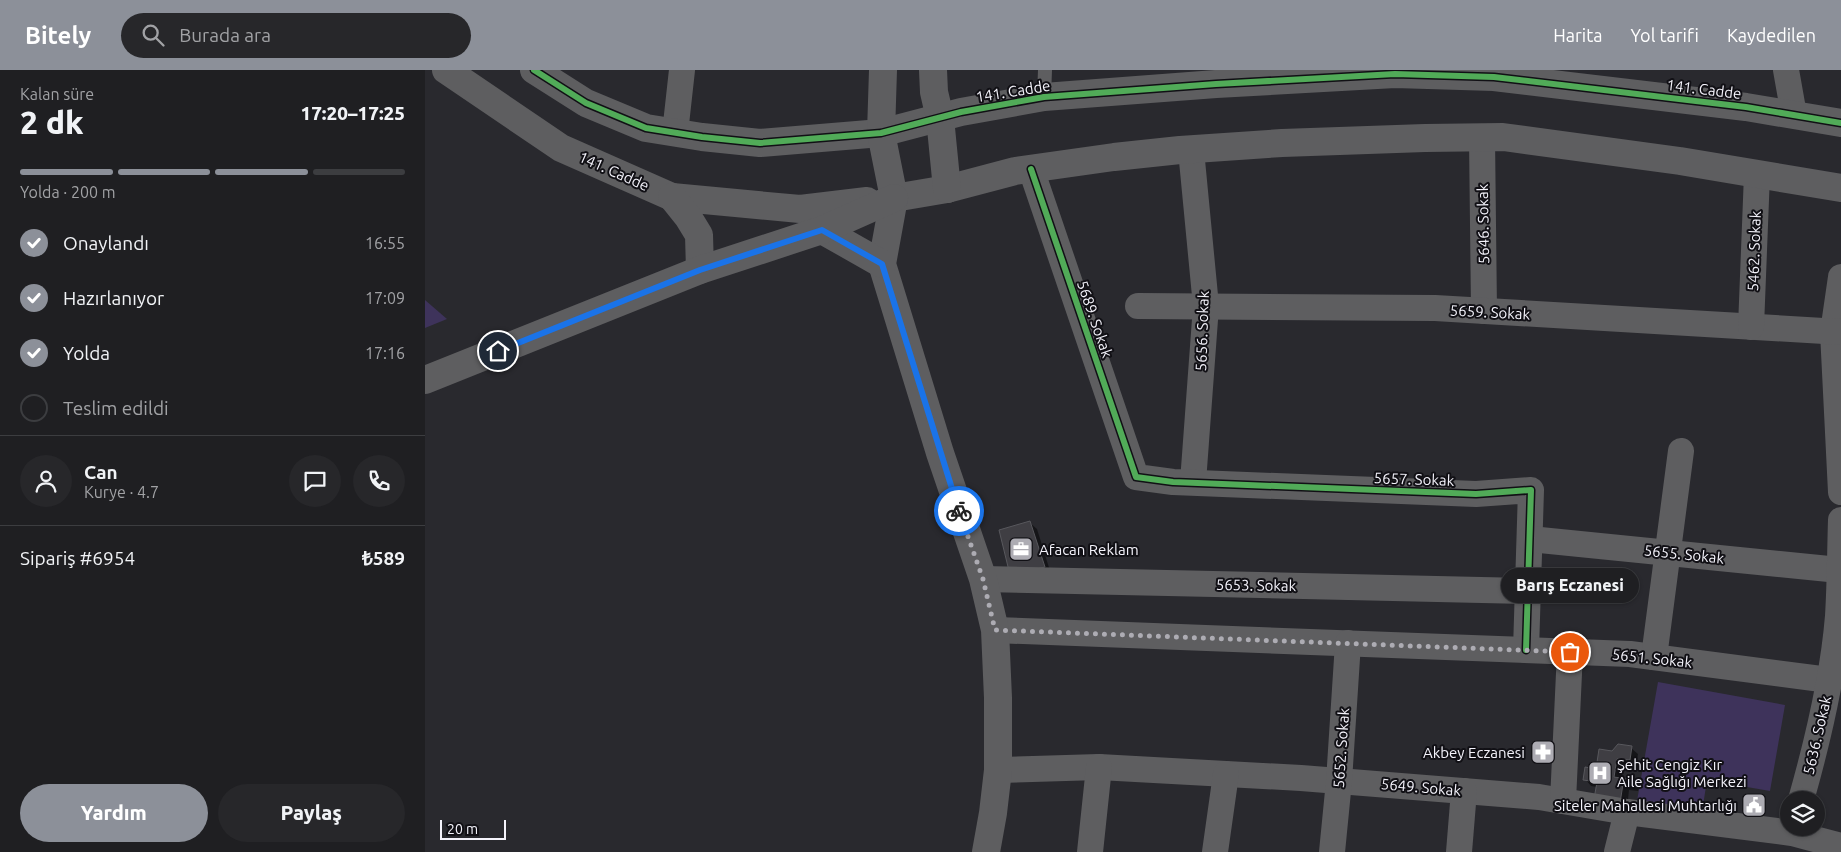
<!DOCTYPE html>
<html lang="tr">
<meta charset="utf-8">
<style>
body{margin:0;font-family:Ubuntu,sans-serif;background:#27272a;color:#f1f3f6;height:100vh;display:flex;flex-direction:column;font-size:19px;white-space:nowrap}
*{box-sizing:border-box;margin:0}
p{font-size:16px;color:#a1a2a5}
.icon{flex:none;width:28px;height:28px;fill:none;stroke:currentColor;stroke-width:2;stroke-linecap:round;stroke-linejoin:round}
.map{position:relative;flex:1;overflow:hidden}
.panel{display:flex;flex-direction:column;background:#1f1f22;width:425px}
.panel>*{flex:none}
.buttons{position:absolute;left:1355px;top:721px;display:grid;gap:10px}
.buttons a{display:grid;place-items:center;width:45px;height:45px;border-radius:50%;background:#1f1f22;box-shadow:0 1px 4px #0004,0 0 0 1px #3c3d40;font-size:25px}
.scale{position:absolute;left:15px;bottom:12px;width:66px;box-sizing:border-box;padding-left:5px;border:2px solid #f4f3fb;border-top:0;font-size:14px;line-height:18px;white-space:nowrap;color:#f4f3fb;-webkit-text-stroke:4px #111015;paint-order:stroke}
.pin{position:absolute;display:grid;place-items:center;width:42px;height:42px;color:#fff;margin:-21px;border:2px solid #fff;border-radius:50%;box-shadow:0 1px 5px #0007}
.courier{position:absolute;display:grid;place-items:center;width:50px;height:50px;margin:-25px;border:4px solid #1a73e8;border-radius:50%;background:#fff;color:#222;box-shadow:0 1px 6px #0007}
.bubble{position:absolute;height:35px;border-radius:18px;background:#1f1f22;box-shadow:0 1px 4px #0004,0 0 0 1px #3c3d40;font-size:16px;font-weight:800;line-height:35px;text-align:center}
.head em{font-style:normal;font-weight:800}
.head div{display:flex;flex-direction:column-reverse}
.head{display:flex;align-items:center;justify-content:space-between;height:85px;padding:0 20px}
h1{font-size:32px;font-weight:800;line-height:38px}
.bar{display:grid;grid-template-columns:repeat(4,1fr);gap:8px 5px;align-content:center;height:60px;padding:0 20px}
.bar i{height:6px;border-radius:4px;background:#3c3d40}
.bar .current{background:#8c9099}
.bar p{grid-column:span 4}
.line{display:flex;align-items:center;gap:12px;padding:0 20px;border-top:1px solid #3c3d40}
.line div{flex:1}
.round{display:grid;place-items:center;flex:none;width:52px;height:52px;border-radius:26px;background:#27272a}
ol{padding:0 20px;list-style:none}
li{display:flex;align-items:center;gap:15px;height:55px}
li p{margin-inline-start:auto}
li .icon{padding:5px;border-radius:50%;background:#8c9099;color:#fff;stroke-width:4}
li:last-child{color:#a1a2a5}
li i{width:28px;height:28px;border:2px solid #3c3d40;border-radius:50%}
.action{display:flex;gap:10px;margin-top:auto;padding:10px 20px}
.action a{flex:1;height:58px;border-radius:30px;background:#8c9099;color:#fff;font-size:20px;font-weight:800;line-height:58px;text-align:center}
.action a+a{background:#27272a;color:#f1f3f6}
header{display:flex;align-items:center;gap:30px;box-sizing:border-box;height:70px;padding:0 25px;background:#8c9099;color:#fff}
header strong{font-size:24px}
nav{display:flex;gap:28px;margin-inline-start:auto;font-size:18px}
.search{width:350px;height:45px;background:#27272a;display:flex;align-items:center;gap:12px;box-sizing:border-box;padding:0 18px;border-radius:28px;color:#a1a2a5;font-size:19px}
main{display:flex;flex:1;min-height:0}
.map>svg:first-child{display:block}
</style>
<header>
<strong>Bitely</strong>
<div class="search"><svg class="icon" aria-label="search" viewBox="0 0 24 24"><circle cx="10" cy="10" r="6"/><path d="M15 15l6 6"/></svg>Burada ara</div>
<nav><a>Harita</a><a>Yol tarifi</a><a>Kaydedilen</a></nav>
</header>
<main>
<section class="panel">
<div class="head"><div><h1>2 dk</h1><p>Kalan süre</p></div><em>17:20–17:25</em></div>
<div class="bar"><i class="current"></i><i class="current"></i><i class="current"></i><i></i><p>Yolda · 200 m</p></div>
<ol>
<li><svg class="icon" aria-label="check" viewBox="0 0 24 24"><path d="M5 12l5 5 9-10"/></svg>Onaylandı<p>16:55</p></li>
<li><svg class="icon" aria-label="check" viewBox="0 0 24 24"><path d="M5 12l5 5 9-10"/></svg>Hazırlanıyor<p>17:09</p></li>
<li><svg class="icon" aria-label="check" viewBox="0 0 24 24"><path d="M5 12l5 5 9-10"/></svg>Yolda<p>17:16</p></li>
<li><i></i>Teslim edildi</li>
</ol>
<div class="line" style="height:90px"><a class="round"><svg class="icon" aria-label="person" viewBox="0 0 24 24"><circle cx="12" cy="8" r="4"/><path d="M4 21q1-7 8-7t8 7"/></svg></a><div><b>Can</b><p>Kurye · 4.7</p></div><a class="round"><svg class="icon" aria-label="chat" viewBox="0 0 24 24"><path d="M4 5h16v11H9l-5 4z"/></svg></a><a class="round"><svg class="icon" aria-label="phone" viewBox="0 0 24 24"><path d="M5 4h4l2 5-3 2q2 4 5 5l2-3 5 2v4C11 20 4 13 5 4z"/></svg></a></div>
<div class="line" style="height:65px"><div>Sipariş #6954</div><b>₺589</b></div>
<div class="action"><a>Yardım</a><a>Paylaş</a></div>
</section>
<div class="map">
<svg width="1416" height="782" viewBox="0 0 1416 782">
<rect width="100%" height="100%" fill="#29292e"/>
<g fill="#3e335b">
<path d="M0,230L22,249L0,258Z"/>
<path d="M1233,612L1360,635L1345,721L1282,710L1277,742L1212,731Z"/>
</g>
<g fill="#0007">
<path d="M605,453L612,459L626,504L593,511Z"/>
<path d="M1206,678L1213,684L1211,696L1199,695L1196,709L1207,711L1214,718L1213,721L1204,720L1202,739L1172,717L1166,716L1160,709L1172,700L1188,683Z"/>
</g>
<g fill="#3f3e43" stroke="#58585d">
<path d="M605,451L620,497L585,505L574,460Z"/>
<path d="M1193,674L1207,676L1205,690L1192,689L1189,707L1208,710L1207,715L1198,714L1195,733L1169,729L1172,712L1158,710L1160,697L1171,699L1174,679L1187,681Z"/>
</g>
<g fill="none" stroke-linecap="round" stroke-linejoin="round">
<path stroke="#5e5e60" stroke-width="14" d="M619,27L620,0"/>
<g stroke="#5e5e60" stroke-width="26">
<path d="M1361,0L1369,45"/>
<path d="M250,63L257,0"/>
<path d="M1057,67L1059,241"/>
<path d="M766,80L781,236L768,412"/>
<path d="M606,99L711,407L748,412L1051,424L1106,420L1101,580"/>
<path d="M1416,207L1408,262L1416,422"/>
<path d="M713,236L1010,238L1416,262"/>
<path d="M1326,257L1332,104"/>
<path d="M1105,469L1414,500"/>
<path d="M558,509L1103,521"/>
<path d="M570,560L1205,584L1404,610"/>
<path d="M1229,587L1256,381"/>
<path d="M573,700L674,697L876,708L1114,727L1202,742L1367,763L1416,776"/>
<path d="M1376,730C1393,670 1408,608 1413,546C1415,514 1415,481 1416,450"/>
<path d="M1138,731L1145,582"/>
<path d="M665,782L674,697"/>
<path d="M790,782L801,704"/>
<path d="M907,782L914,711L923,573"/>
<path d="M1034,782L1039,721"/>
<path d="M1192,782L1202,742"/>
</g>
<g stroke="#5e5e60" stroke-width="28">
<path d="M21,0L136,78L247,127L375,139L442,131"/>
<path d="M109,0L161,33L221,58L277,67L335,73L456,63L536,42L619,27L791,14L970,4L1069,7L1321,37L1416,53"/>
<path d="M458,0L456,63L469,128L522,119L590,101L689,87L755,80L857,73L1000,68L1078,67L1255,91L1416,118"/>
<path d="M508,0L509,22L515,48L522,119"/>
<path d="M247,127L263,147L274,165L275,200"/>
<path d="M469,128L457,194L515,383L558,509L570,560L573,628V700L568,743L561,782"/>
<path d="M397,160L457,194"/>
<path d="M0,310L275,200L397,160L469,128"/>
</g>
<g stroke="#111015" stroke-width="9">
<g id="cycleway">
<path d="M109,0L161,33L221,58L277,67L335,73L456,63L536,42L619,27L791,14L970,4L1069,7L1321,37L1416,53"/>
<path d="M606,99L711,407L748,412L1051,424L1106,420L1101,580"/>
</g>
</g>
<use href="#cycleway" stroke="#51ab58" stroke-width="6"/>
</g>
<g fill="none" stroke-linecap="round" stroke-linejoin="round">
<path stroke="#adacb3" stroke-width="5" stroke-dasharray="0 9" d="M534,441L558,509L570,560L1145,582"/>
<path stroke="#1a73e8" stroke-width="6" d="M73,281L275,200L397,160L457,194L534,441"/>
</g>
<defs>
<g id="office-square" transform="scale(1.25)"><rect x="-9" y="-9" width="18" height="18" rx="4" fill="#adacb3" stroke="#111015"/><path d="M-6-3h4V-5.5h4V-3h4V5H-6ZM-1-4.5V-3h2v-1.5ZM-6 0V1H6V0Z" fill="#fff"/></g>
<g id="pharmacy-square" transform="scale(1.25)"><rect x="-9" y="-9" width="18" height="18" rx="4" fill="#adacb3" stroke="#111015"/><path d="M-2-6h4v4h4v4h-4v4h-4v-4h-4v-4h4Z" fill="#fff"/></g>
<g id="hospital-square" transform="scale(1.25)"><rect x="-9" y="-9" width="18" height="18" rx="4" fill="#adacb3" stroke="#111015"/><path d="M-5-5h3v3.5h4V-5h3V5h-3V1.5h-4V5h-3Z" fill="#fff"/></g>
<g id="civic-square" transform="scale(1.25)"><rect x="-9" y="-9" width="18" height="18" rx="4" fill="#adacb3" stroke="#111015"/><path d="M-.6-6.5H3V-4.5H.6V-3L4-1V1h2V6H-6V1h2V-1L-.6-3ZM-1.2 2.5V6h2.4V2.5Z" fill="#fff"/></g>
</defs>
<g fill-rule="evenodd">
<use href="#office-square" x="596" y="479"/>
<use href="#pharmacy-square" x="1118" y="682"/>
<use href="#hospital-square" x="1175" y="703"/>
<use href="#civic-square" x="1329" y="735"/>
</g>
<g text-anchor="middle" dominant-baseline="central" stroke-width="4" stroke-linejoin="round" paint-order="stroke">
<g font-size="15" fill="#f4f3fb" stroke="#111015">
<text transform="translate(1279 19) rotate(7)">141. Cadde</text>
<text transform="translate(588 21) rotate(-9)">141. Cadde</text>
<text transform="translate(189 101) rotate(24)">141. Cadde</text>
<text transform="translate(1058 154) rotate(-91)">5646. Sokak</text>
<text transform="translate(1329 181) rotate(-88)">5462. Sokak</text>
<text transform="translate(1065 242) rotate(3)">5659. Sokak</text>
<text transform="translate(670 249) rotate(71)">5689. Sokak</text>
<text transform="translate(777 261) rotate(-88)">5656. Sokak</text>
<text transform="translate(989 409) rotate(2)">5657. Sokak</text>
<text transform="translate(1259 484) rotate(6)">5655. Sokak</text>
<text transform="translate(831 515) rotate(1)">5653. Sokak</text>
<text transform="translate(1227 588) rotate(6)">5651. Sokak</text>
<text transform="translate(1392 665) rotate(-77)">5636. Sokak</text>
<text transform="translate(916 678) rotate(-86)">5652. Sokak</text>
<text transform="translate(996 717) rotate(5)">5649. Sokak</text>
</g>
<g font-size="15" fill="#f4f3fb" stroke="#111015" text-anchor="start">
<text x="614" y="479">Afacan Reklam</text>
<text x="1100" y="682" text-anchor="end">Akbey Eczanesi</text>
<text x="1192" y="694">Şehit Cengiz Kır<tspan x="1192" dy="17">Aile Sağlığı Merkezi</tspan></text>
<text x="1312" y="735" text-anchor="end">Siteler Mahallesi Muhtarlığı</text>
</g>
</g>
</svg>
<div class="buttons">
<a><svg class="icon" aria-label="layers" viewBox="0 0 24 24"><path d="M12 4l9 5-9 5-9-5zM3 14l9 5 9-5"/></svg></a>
</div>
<div class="scale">20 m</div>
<div class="pin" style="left:1145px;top:582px;background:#ea580c"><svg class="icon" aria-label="bag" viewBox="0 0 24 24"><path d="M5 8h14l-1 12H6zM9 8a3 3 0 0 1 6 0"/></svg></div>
<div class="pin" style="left:73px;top:281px;background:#1f2937"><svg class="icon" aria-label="home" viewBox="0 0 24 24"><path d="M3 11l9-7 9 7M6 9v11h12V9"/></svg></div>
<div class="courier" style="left:534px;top:441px"><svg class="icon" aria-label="bike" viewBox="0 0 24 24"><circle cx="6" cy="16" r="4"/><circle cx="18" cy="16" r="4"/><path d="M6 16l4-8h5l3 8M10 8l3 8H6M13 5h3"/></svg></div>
<div class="bubble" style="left:1076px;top:498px;width:138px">Barış Eczanesi</div>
</div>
</main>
